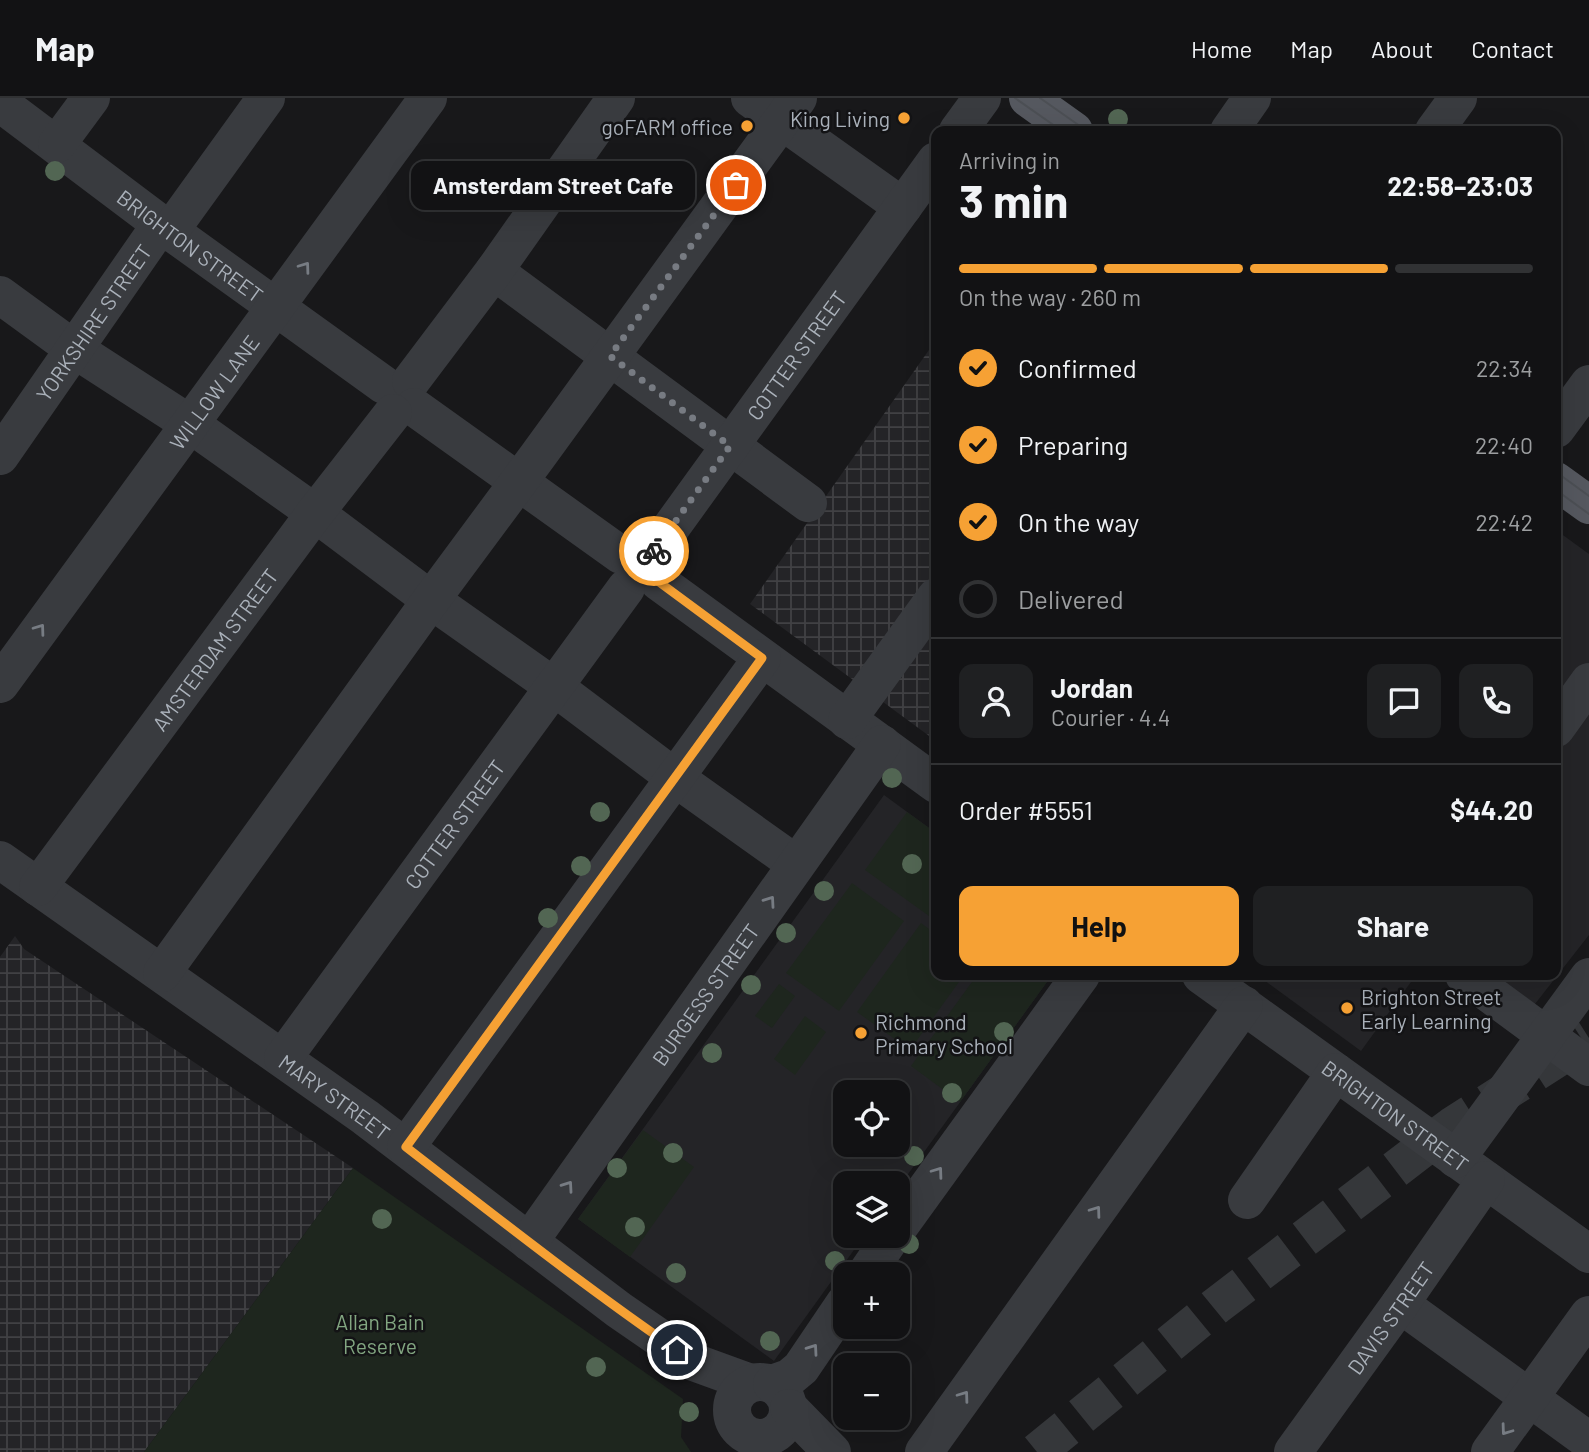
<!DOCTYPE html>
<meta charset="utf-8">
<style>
body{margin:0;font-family:Barlow,sans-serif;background:#1f2022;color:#f1f3f6;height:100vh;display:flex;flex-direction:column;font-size:26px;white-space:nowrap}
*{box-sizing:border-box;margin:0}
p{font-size:23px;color:#9c9ea0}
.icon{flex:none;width:38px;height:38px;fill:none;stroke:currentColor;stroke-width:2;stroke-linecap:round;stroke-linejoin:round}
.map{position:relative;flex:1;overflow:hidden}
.details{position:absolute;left:931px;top:28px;width:630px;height:854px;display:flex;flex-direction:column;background:#121214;border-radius:14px;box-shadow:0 7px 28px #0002,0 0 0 2px #313234}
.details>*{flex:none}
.fabs{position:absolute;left:833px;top:982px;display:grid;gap:14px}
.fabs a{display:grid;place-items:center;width:77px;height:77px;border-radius:14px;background:#121214;box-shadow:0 7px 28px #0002,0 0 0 2px #313234;font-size:35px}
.pin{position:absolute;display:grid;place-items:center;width:60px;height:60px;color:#fff;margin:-30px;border:4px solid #fff;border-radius:50%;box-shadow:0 2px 7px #0007}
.courier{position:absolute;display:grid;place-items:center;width:70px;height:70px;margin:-35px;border:5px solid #f6a134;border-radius:50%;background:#fff;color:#222;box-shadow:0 2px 9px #0007}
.bubble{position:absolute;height:49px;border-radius:14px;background:#121214;box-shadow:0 7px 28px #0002,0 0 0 2px #313234;font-size:23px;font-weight:700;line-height:49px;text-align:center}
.overview em{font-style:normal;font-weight:700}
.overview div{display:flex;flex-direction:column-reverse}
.overview{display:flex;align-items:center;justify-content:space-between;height:119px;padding:0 28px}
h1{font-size:46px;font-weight:700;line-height:52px}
.bar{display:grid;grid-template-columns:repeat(4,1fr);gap:10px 7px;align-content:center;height:84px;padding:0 28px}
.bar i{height:9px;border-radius:5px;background:#313234}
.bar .active{background:#f6a134}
.bar p{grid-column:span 4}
.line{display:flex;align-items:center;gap:18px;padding:0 28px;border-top:2px solid #313234}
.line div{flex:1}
.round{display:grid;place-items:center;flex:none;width:74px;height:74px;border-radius:14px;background:#1f2022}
ol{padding:0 28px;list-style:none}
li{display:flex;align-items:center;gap:21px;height:77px}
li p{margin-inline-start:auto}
li .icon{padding:7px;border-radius:50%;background:#f6a134;color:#111;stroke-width:4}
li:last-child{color:#9c9ea0}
li i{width:38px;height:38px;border:4px solid #313234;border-radius:50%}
.button{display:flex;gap:14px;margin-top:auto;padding:14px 28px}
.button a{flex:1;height:80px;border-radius:14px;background:#f6a134;color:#111;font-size:28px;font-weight:700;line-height:80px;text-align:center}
.button a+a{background:#1f2022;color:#f1f3f6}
header{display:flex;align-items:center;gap:42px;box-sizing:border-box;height:98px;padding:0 35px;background:#121214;border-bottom:2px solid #313234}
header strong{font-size:33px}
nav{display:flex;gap:38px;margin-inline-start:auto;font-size:24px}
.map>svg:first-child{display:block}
</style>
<header>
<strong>Map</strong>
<nav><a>Home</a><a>Map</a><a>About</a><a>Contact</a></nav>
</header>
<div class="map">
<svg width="1589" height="1354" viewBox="0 0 1589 1354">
<defs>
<pattern id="industrial-grid" width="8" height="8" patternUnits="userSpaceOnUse" patternTransform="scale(1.75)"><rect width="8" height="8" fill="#242427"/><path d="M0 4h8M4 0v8" fill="none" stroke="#414144"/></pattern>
</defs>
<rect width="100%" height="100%" fill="#18181a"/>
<g fill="#242427" fill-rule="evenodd">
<path d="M1556,432L1589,456V837L1520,925L1452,877H1556Z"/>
<path d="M884,697L936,735V877H1052L898,1090V1085H845V1138H864L774,1263L578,1121ZM845,994H898V1046H845Z"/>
<path d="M1257,877H1416L1361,953Z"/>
</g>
<g fill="url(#industrial-grid)">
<path d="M936,242V643L750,506Z"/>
<path d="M15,838L24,851L353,1070L144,1354H0V859Z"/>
</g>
<g fill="#1e261e">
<path d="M907,714L936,735V823L865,772Z"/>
<path d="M852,785L904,823L839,913L786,875Z"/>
<path d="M921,825L936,836V877H964L910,952L857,914Z"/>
<path d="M977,877H1052L960,1004L911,968Z"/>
<path d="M779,886L795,898L772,930L755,918Z"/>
<path d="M805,918L826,934L795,977L774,961Z"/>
<path d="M643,1032L694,1069L630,1159L578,1121Z"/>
<path d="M353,1070L683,1301L681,1339L691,1354H144Z"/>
</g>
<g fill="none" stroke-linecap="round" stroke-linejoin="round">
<path stroke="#35373a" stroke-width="38" stroke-dasharray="38 19" stroke-linecap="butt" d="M1037,1354L1216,1208L1452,1028L1589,940"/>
<g stroke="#393b3f" stroke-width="38">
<path d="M750,0L903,109"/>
<path id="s1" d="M0,5L170,133L384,287"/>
<path d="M958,33L982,0"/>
<path d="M1229,33L1252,0"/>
<path d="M1434,33L1458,0"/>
<path d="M57,46L91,0"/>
<path d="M494,173L808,405"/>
<path d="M0,197L74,251L190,326L315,415L431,502L553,588L674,679L796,766"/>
<path d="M411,283L494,173L616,0"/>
<path d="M414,309L621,457"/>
<path d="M1556,331L1589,286"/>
<path id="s2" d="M0,358L154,136L170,133L266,0"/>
<path id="s3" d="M654,453L936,63"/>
<path d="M659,484L936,686"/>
<path id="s4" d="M0,586L428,0"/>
<path d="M847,622L936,499"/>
<path d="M1556,630L1589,584"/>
<path id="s5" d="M0,762L365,1019L619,1212L696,1265L751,1285"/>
<path id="s6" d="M38,789L315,415L393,315"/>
<path d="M162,875L431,502L537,359L798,0"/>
<path id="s7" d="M1201,877L1589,1156"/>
<path d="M1464,877L1589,969"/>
<path id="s8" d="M283,960L626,490"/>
<path d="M406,1049L762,560"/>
<path d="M1456,1061L1589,879"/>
<path d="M1247,1102L1336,974"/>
<path d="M898,1130L1081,877"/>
<path id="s9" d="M529,1144L882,646"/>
<path d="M866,1176L892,1138"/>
<path d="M1400,1206L1589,1343"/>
<circle cx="760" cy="1312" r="28"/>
<path d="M772,1286L789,1280L801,1270L845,1205"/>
<path d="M789,1310L832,1354"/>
<path d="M924,1354L1244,907"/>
<path id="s10" d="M1293,1354L1400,1206L1486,1082"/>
<path d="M1490,1354L1589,1217"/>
</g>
<g stroke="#55585f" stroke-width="38">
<path d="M1028,0L1074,33"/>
<path d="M1556,383L1589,407"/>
</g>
<g stroke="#4c4f54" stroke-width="2">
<path d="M1015,0L1062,33"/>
<path d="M1040,0L1087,33"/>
<path d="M1556,374L1589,398"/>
<path d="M1556,392L1589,416"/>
</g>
</g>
<g fill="#526653">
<circle cx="1118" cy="21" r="10"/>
<circle cx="55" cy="73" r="10"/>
<circle cx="892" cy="680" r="10"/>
<circle cx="600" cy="714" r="10"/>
<circle cx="912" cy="766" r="10"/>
<circle cx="581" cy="768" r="10"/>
<circle cx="824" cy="793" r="10"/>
<circle cx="548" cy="820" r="10"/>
<circle cx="786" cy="835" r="10"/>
<circle cx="751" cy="887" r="10"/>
<circle cx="1004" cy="934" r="10"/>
<circle cx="712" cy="955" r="10"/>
<circle cx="952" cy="995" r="10"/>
<circle cx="673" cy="1055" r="10"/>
<circle cx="914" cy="1058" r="10"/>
<circle cx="617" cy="1070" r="10"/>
<circle cx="382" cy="1121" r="10"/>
<circle cx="635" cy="1129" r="10"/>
<circle cx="909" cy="1146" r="10"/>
<circle cx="835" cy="1163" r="10"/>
<circle cx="676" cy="1175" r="10"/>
<circle cx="770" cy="1243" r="10"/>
<circle cx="596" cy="1269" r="10"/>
<circle cx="689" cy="1314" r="10"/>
</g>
<defs><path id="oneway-chevron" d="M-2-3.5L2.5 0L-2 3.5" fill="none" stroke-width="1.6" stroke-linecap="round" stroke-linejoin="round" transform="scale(1.75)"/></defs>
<g stroke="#777c83">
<use href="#oneway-chevron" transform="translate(305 169) rotate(-54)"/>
<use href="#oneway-chevron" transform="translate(40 531) rotate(-54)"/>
<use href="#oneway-chevron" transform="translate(770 803) rotate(-55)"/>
<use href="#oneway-chevron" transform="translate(938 1074) rotate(-54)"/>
<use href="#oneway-chevron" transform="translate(568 1088) rotate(-55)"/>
<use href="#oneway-chevron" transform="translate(1096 1113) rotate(-54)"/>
<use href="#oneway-chevron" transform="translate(813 1251) rotate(-55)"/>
<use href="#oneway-chevron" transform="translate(964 1298) rotate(-54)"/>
<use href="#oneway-chevron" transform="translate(1506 1332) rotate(126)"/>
</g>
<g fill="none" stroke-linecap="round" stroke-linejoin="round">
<path stroke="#777b82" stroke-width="7" stroke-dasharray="0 12.6" d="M654,453L730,348L610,258L736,87"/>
<path stroke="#f6a134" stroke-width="9" d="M654,453C663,462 664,472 659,484L762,560L406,1049C495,1118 584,1188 677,1252"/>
</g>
<g fill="#f6a134" stroke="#131315" stroke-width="2.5">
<circle cx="904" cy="20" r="7"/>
<circle cx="747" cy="28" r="7"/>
<circle cx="1347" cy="910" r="7"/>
<circle cx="861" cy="935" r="7"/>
</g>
<g text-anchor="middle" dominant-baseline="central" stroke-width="5" stroke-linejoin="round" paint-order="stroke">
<g font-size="21" fill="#aab1ba" stroke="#131315" text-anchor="end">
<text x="890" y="20">King Living</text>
<text x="733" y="28">goFARM office</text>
<text x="1361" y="898" text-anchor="start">Brighton Street<tspan x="1361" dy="24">Early Learning</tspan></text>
<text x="875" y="923" text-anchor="start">Richmond<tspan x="875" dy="24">Primary School</tspan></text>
</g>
<g font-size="21" fill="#aab1ba" stroke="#131315">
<text stroke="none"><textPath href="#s1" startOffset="238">BRIGHTON STREET</textPath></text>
<text stroke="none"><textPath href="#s2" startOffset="163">YORKSHIRE STREET</textPath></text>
<text stroke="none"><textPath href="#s3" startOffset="242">COTTER STREET</textPath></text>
<text stroke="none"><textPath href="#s4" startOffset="362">WILLOW LANE</textPath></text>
<text stroke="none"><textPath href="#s6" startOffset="296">AMSTERDAM STREET</textPath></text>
<text stroke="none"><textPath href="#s8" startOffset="290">COTTER STREET</textPath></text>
<text stroke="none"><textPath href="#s9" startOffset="304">BURGESS STREET</textPath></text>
<text stroke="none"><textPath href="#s5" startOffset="410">MARY STREET</textPath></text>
<text stroke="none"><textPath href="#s7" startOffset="240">BRIGHTON STREET</textPath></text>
<text stroke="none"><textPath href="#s10" startOffset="166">DAVIS STREET</textPath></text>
</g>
<g font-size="21" fill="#82a681" stroke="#131315">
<text x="380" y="1223">Allan Bain<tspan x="380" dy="24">Reserve</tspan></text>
</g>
</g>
</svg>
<div class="fabs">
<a><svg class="icon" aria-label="locate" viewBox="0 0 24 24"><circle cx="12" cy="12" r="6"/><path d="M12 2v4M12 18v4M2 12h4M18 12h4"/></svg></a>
<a><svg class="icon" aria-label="layers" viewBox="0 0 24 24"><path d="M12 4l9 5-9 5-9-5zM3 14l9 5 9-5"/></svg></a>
<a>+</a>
<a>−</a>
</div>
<div class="pin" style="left:736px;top:87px;background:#ea580c"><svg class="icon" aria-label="bag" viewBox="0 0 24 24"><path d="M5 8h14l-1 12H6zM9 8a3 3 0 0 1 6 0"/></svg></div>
<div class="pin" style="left:677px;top:1252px;background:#1f2937"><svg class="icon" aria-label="home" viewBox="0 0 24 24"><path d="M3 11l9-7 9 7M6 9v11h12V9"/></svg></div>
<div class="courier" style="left:654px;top:453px"><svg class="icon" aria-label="bike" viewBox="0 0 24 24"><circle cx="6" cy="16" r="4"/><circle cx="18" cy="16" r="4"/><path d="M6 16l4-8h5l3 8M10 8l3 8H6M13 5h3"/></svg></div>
<div class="bubble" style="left:411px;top:63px;width:284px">Amsterdam Street Cafe</div>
<section class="details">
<div class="overview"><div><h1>3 min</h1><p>Arriving in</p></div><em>22:58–23:03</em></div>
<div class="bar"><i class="active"></i><i class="active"></i><i class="active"></i><i></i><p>On the way · 260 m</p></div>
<ol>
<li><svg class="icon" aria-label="check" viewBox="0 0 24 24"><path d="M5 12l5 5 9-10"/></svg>Confirmed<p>22:34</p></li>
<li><svg class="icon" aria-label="check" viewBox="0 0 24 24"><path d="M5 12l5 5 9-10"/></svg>Preparing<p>22:40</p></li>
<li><svg class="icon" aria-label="check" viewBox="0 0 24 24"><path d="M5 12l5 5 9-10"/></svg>On the way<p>22:42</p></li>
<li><i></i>Delivered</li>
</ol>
<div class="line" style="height:126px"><a class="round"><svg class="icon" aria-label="person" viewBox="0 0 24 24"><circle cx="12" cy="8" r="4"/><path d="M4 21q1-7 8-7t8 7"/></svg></a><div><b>Jordan</b><p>Courier · 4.4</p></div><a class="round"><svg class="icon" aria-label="chat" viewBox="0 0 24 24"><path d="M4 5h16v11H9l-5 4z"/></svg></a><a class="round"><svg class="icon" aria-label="phone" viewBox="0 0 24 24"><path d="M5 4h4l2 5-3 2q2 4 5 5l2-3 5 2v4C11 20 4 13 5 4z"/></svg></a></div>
<div class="line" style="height:91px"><div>Order #5551</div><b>$44.20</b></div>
<div class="button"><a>Help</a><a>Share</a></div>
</section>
</div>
